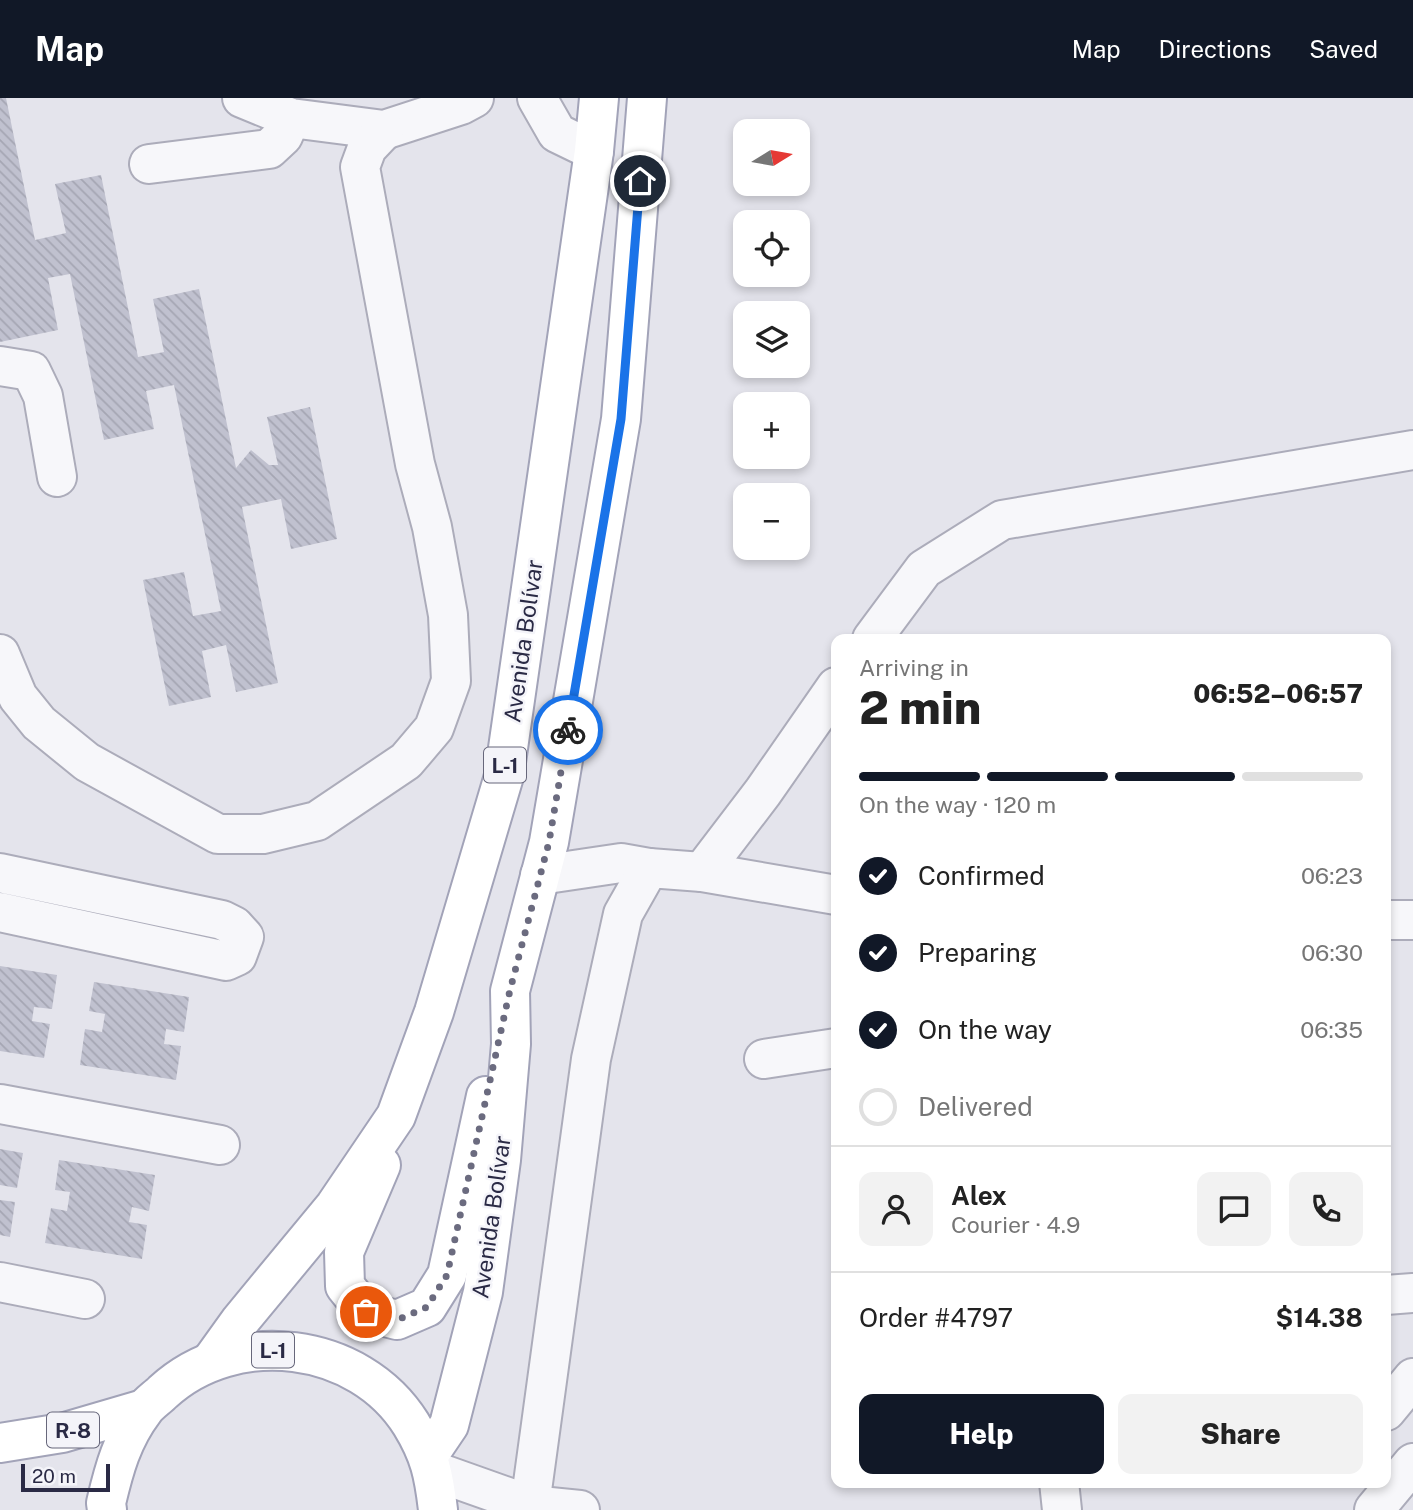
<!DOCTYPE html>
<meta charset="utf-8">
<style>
body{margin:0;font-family:"Public Sans",sans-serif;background:#f2f2f2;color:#222;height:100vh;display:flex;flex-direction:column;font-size:26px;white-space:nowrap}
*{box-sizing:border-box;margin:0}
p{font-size:23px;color:#767676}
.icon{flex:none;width:38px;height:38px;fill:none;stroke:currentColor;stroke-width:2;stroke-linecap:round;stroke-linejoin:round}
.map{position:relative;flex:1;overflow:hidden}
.drawer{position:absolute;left:831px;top:536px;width:560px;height:854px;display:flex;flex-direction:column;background:#fff;border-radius:14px;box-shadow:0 4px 10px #0003}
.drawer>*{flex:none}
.needle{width:46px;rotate:79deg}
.controls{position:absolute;left:733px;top:21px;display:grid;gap:14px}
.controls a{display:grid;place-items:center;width:77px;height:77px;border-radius:14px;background:#fff;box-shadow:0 4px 10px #0003;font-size:35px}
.scale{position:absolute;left:21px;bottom:18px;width:89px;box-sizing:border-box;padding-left:7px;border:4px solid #2a2a45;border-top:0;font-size:19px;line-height:24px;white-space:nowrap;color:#2a2a45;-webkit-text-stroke:5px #f4f4f9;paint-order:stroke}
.pin{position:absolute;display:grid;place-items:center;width:60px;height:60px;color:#fff;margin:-30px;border:4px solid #fff;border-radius:50%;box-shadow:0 2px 7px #0007}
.courier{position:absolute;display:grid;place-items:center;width:70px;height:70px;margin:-35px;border:5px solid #1a73e8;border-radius:50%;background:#fff;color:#222;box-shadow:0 2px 9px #0007}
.overview em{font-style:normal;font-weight:800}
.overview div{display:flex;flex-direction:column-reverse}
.overview{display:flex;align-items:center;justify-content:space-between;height:119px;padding:0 28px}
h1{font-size:46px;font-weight:800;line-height:52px}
.bar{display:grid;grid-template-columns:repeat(4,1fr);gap:10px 7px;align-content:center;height:84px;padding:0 28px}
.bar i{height:9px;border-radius:5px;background:#e0e0e0}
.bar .active{background:#111827}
.bar p{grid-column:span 4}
.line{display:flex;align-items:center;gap:18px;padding:0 28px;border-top:2px solid #e0e0e0}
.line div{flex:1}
.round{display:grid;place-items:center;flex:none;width:74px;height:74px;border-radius:14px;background:#f2f2f2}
ol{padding:0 28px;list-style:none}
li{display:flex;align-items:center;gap:21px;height:77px}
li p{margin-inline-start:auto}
li .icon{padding:7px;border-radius:50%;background:#111827;color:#fff;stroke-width:4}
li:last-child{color:#767676}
li i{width:38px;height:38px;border:4px solid #e0e0e0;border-radius:50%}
.button{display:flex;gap:14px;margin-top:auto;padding:14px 28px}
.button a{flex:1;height:80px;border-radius:14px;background:#111827;color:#fff;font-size:28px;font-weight:800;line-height:80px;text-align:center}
.button a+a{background:#f2f2f2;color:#222}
header{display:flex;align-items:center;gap:42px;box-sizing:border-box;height:98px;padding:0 35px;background:#111827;color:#fff}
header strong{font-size:33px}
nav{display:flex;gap:38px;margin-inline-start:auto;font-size:24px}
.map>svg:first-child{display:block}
</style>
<header>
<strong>Map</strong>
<nav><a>Map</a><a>Directions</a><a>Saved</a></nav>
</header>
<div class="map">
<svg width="1413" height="1412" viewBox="0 0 1413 1412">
<defs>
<pattern id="building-back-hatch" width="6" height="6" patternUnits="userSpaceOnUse" patternTransform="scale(1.75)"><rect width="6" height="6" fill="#c0c1cf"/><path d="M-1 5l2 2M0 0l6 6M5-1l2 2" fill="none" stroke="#a5a6b3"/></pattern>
</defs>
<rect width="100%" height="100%" fill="#e4e4ec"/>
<g fill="url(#building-back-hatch)">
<path d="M0,0H6L35,142L66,135L55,86L101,77L138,259L164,254L153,201L199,191L236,370L251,352L269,367H278L267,319L310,309L337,441L291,451L281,401L242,409L278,585L236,594L226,547L202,553L211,599L169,608L143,482L184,474L193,518L221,513L174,287L146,293L154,331L104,342L70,176L48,180L58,232L0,244Z"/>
<path d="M0,868L57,877L52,911L34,909L32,923L50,926L44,960L0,953Z"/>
<path d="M94,884L189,899L184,934L166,931L164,946L181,948L176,982L80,967L85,931L102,934L105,916L89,913Z"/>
<path d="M0,1051L23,1055L17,1090L0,1087Z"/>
<path d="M59,1062L155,1077L149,1113L132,1109L129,1124L147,1127L142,1161L45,1145L51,1110L67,1113L70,1094L55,1092Z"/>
<path d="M0,1102L15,1104L10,1139L0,1137Z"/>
</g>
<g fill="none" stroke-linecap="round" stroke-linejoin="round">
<g stroke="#acacba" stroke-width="42">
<g id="minor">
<path d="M242,0L291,20L384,32L461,7L474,0"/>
<path d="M537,0L557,35L594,53"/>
<path d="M149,66L269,51L283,38L291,20"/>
<path d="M0,268L31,273L43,298L57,379"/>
<path d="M872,541L924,471L1002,422L1413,352"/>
<path d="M0,556L18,599L39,625L87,664L218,736H263L317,723L406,663L434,630L451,583L448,517L432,429L415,366L360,69L367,50L384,32"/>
<path d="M702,774L763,694L836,589"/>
<path d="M0,775L222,822L234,828L244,839L237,858L226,863L0,814"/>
<path d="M540,777L621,765L649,770"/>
<path d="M1386,822H1413"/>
<path d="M764,961L836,950"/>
<path d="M0,1006L220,1047"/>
<path d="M0,1184L85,1201"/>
<path d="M1386,1197L1413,1195"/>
<path d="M1386,1313L1413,1280"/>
<path d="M434,1373L530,1407L580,1412"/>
<path d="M1059,1384L1062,1412"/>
<path d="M530,1407L591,961L623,816L649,770L702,774L836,797"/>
<path d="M1374,1412L1413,1365"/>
</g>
</g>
<g stroke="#a2a3b8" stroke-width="42">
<g id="major">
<path d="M381,1067L344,1154L345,1188L366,1214L397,1222L427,1209L447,1177L486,998"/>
<path d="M212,1262L240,1223L335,1108L396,1018L434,914L504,678L594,53L599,0"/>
<path d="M0,1345L62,1335L144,1311"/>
<path d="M428,1358L449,1327L483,1194L501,1062L511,946L510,893L549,744L621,321L647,0"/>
<path d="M107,1412L106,1405C114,1371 122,1341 144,1312C149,1305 157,1300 163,1294C235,1228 359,1243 411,1326C430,1357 434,1377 438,1412"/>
</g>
</g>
<use href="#minor" stroke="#f7f7fa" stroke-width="38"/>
<use href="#major" stroke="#fff" stroke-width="38"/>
</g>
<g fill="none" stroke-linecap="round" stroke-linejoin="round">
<path stroke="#6b6b7f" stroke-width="7" stroke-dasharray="0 12.6" d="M366,1214L397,1222L427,1209L447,1177L510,892L549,744L568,632"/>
<path stroke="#1a73e8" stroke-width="9" d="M568,632L621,321L640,83"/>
</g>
<g text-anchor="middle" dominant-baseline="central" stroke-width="5" stroke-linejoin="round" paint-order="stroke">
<g fill="#f4f4f9" stroke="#67677b" stroke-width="2">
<rect x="484" y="649.5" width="42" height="35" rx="5"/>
<rect x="252" y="1234.5" width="42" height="35" rx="5"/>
<rect x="47" y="1314.5" width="52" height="35" rx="5"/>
</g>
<g font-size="21" font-weight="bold" fill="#2a2a45">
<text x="505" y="667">L-1</text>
<text x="273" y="1252">L-1</text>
<text x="73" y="1332">R-8</text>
</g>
<g font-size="23" fill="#2a2a45" stroke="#f4f4f9">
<text transform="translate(523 543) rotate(-82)">Avenida Bolívar</text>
<text transform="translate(491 1119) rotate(-82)">Avenida Bolívar</text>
</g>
</g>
</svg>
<div class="controls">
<a><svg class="needle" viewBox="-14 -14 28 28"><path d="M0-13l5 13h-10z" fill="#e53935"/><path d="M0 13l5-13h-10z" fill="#767676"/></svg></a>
<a><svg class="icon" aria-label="locate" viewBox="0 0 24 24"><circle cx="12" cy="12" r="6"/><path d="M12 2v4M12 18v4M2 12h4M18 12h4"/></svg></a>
<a><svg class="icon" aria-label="layers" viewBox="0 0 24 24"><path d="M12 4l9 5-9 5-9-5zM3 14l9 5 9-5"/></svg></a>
<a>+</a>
<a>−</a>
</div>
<div class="scale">20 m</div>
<div class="pin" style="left:366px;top:1214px;background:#ea580c"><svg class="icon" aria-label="bag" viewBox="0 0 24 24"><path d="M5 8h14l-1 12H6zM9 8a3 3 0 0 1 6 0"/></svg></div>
<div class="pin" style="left:640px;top:83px;background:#1f2937"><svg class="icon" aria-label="home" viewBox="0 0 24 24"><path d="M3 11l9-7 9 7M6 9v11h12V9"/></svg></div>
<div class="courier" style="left:568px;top:632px"><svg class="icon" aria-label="bike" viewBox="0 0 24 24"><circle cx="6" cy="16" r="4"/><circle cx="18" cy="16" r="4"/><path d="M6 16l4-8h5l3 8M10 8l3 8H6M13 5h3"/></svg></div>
<section class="drawer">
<div class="overview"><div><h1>2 min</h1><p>Arriving in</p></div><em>06:52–06:57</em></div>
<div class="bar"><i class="active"></i><i class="active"></i><i class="active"></i><i></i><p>On the way · 120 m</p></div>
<ol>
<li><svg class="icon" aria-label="check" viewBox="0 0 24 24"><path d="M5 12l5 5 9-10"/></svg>Confirmed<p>06:23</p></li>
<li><svg class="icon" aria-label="check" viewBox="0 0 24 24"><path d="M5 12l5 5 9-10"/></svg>Preparing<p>06:30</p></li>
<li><svg class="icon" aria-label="check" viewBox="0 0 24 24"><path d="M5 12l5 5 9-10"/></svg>On the way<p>06:35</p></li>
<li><i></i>Delivered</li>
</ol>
<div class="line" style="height:126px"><a class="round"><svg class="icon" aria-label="person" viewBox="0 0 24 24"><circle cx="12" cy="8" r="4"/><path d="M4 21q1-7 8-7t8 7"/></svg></a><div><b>Alex</b><p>Courier · 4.9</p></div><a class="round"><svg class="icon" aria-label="chat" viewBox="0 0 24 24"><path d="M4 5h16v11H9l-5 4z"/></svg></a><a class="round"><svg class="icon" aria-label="phone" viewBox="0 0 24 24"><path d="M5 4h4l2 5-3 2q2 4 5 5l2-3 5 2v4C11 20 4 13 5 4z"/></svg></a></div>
<div class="line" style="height:91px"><div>Order #4797</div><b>$14.38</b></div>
<div class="button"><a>Help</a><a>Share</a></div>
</section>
</div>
